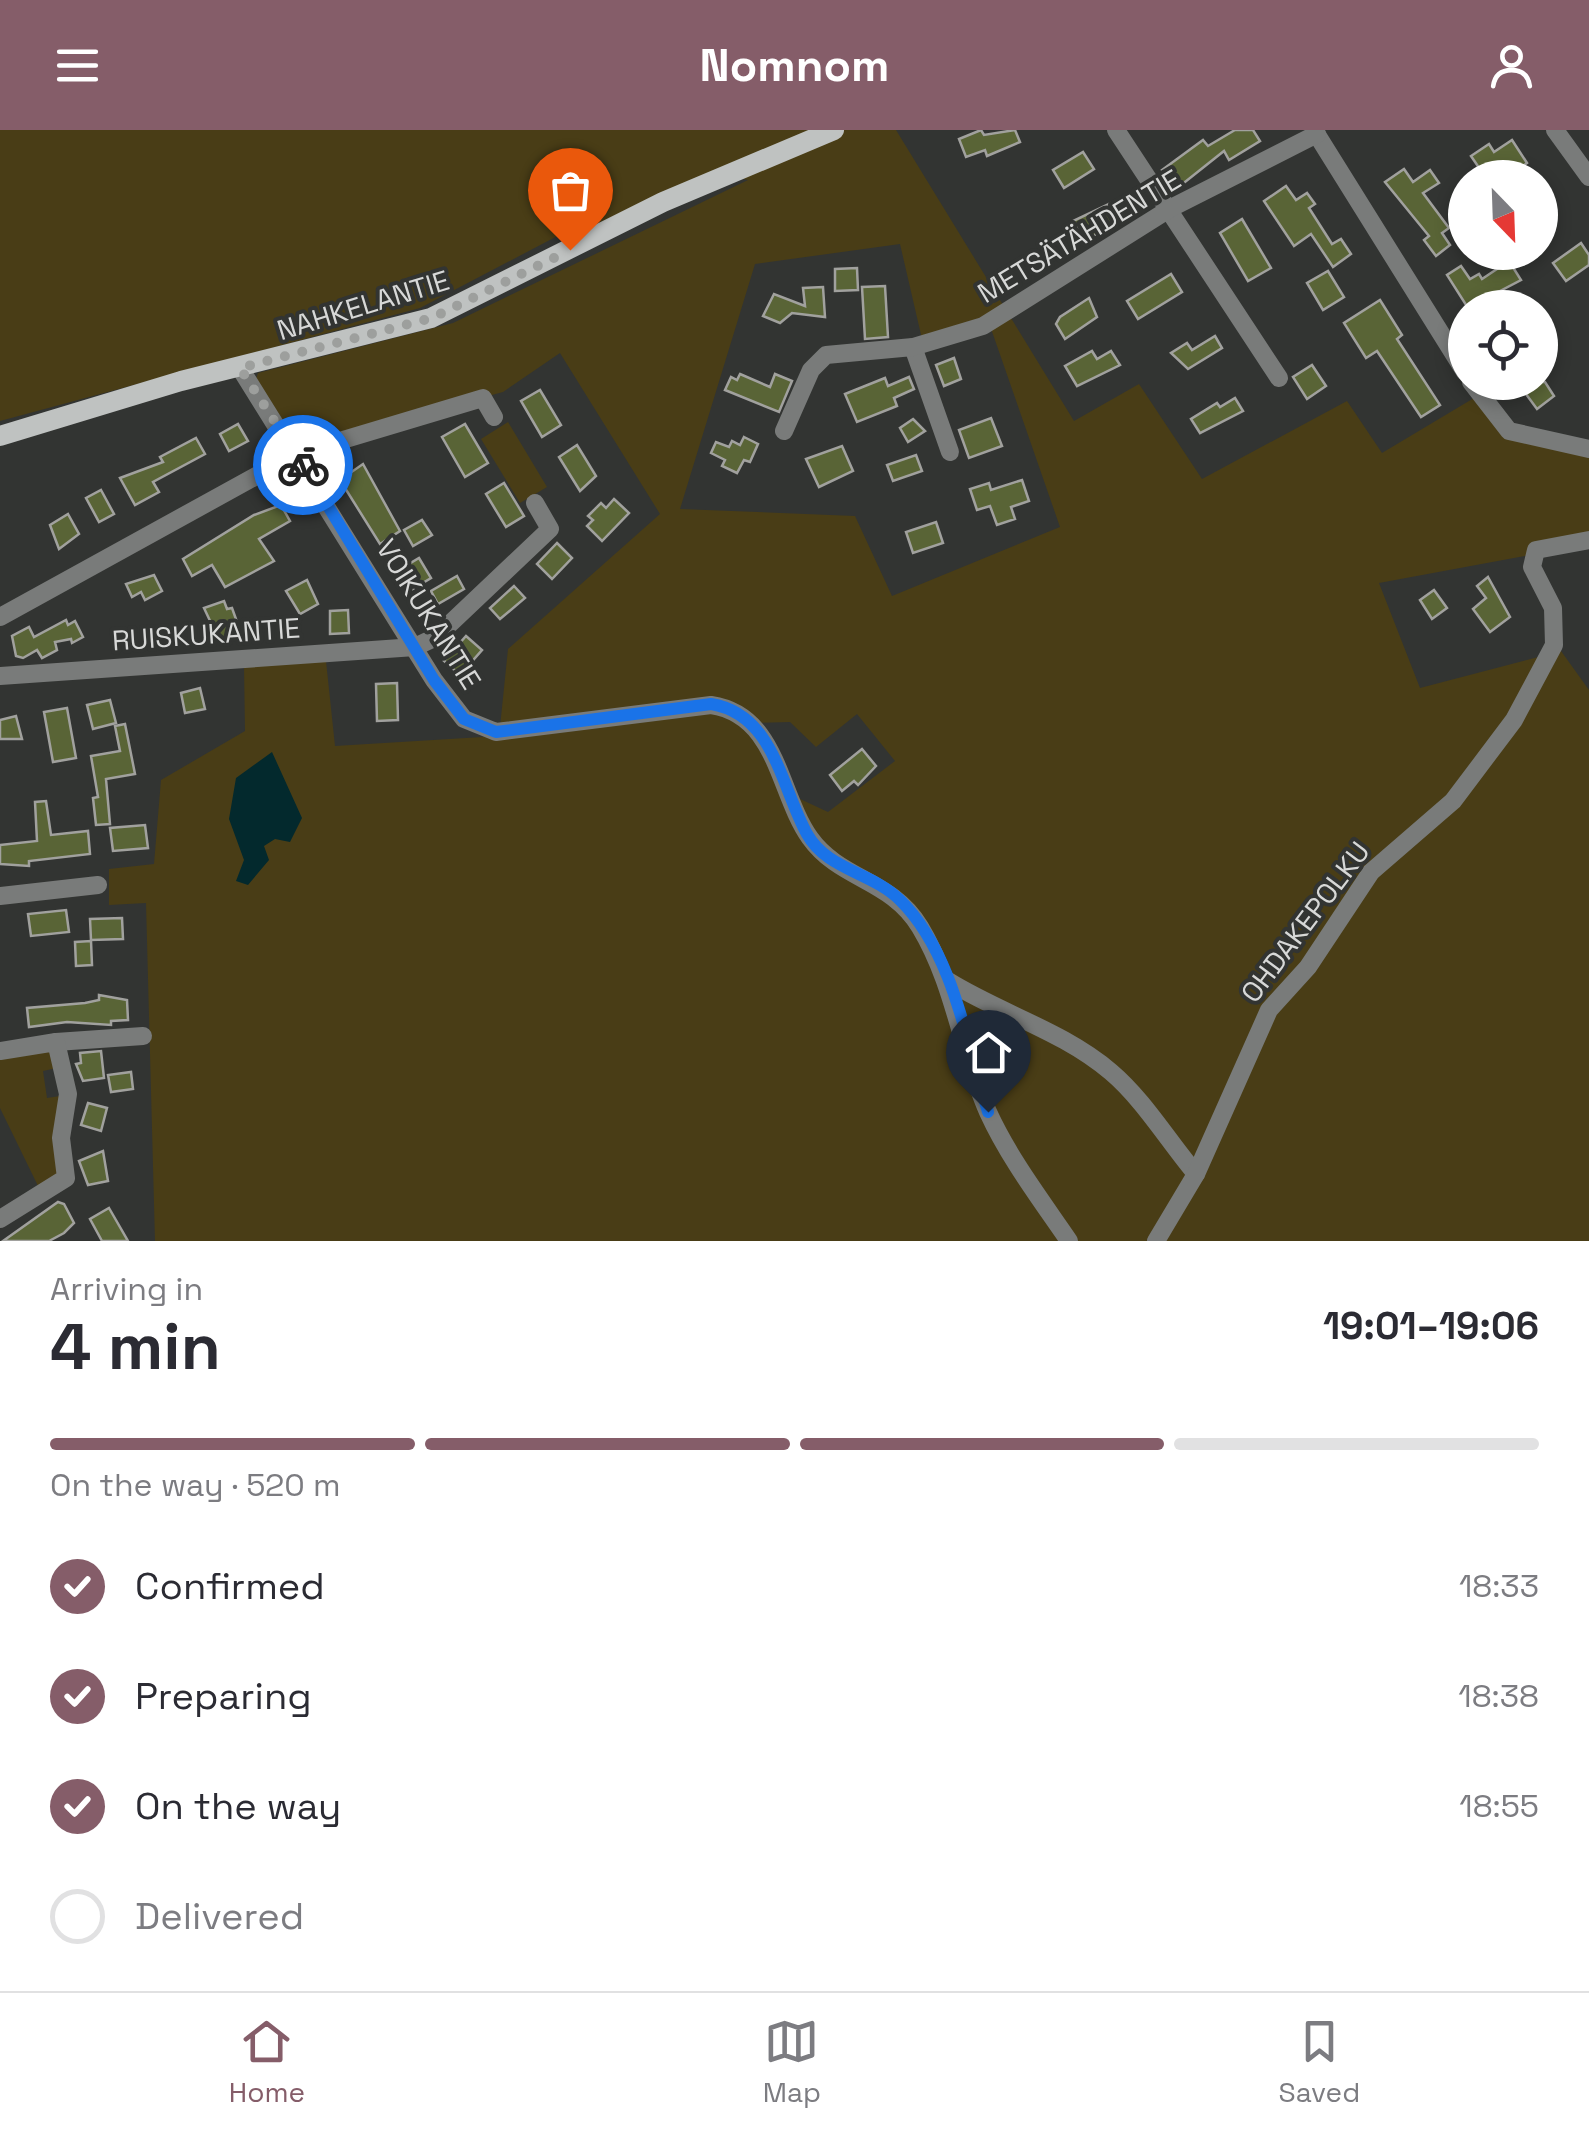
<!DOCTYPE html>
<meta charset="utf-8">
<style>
body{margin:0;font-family:"Space Grotesk",sans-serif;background:#f7f7f7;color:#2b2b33;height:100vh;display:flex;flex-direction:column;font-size:38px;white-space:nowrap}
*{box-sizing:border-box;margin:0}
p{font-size:32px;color:#7c7c81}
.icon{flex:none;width:55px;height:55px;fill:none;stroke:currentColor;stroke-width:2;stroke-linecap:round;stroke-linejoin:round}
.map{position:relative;height:1111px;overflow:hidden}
.drawer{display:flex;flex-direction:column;background:#fff;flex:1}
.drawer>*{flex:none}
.needle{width:65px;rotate:157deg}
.controls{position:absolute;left:1448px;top:30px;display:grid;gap:20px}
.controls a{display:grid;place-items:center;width:110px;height:110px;border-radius:50%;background:#fff;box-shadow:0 5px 15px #0003;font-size:50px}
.pin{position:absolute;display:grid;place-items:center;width:85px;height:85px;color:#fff;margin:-102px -42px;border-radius:50% 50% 50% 0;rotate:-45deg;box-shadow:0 0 10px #0007}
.pin .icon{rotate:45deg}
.courier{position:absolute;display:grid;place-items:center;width:100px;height:100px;margin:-50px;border:8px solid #1a73e8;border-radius:50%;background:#fff;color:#222;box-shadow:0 2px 12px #0007}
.headline em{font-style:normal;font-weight:700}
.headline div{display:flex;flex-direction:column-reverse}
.headline{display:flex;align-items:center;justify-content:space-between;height:170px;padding:0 50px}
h1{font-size:65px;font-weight:700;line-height:75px}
.bar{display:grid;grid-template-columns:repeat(4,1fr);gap:15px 10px;align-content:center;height:120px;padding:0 50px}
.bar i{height:12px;border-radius:8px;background:#e1e1e2}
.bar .active{background:#855d69}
.bar p{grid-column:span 4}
ol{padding:0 50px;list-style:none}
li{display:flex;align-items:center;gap:30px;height:110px}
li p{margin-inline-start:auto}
li .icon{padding:10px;border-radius:50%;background:#855d69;color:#fff;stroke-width:4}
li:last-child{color:#7c7c81}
li i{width:55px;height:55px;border:5px solid #e1e1e2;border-radius:50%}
header{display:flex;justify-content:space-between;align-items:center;height:130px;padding:0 50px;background:#855d69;color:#fff;font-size:45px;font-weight:700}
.tab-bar{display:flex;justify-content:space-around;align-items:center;height:140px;border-top:2px solid #e1e1e2;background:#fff;font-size:28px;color:#7c7c81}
.tab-bar a{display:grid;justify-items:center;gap:5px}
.tab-bar .active{color:#855d69}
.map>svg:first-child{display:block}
</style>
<header><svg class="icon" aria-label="menu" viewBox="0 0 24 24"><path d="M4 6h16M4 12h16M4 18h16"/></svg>Nomnom<svg class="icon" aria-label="person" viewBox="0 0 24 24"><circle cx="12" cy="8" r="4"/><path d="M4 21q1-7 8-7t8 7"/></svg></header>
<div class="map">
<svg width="1589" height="1111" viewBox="0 0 1589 1111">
<rect width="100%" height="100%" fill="#323432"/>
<g fill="#493d16" fill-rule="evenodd">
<path d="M0,0H896L1074,291L1139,254L1202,349L1347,271L1382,323L1479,265L1509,301L1589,319V414L1379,453L1420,558L1561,521L1589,560V1111H1075L993,980L922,791L810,703L798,668L828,682L895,631L857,584L816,617L790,592L756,593L733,574L500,597L508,519L660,384L560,223L503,262L300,317L256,249L258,243L453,193L748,50L716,42L586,102L567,101L420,178L0,291ZM900,114L922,209L988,190L1060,397L892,466L855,386L680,379L755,134Z"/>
<path d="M508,292L547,357L520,373L481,309Z"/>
<path d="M326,531L335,616L499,606L727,582L764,618L803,706L897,772L935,834L984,984L1063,1111H155L146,773L109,775V739L154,734L161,650L245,601L244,535Z"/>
<path d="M49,919L57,938L43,941L47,968L60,966L63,1043L39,1058L0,978V924Z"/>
</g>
<path fill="#03292d" d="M272,622L302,688L290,712L275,709L264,716L269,730L248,755L236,751L244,730L229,689L236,648Z"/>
<g fill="#596436" stroke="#a1a19e" stroke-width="2.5">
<path d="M981,0L984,5L1015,0L1020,12L987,26L985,20L966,27L959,9Z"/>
<path d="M1235,0H1253L1260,11L1229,30L1224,21L1175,60L1162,40L1203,10L1208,16Z"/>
<path d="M1512,10L1527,33L1506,48L1494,42L1486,48L1471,26L1489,14L1494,22Z"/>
<path d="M1083,22L1094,39L1064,58L1053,40Z"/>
<path d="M1404,39L1413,52L1430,40L1439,53L1423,63L1449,98L1442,103L1450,115L1436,126L1424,110L1429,106L1385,52Z"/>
<path d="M1286,56L1296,70L1307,63L1315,74L1309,78L1332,114L1341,109L1351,124L1333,137L1311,104L1294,116L1264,71Z"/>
<path d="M1117,70L1126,85L1085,111L1073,91Z"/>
<path d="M1242,89L1271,138L1248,151L1220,103Z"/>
<path d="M1581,113L1589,125V135L1566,151L1553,133Z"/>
<path d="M1509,131L1521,150L1481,171L1485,178H1468L1447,145L1461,136L1470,149L1479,144L1482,149Z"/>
<path d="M857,138L858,160L835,161V139Z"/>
<path d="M1328,141L1344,167L1323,180L1307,153Z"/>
<path d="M1171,144L1182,162L1138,189L1127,171Z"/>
<path d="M885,156L888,207L865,209L862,157Z"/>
<path d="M823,157L825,187L792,183L780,193L763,186L774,164L805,176L803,158Z"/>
<path d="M1089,168L1097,187L1065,209L1056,194L1060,187Z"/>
<path d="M1380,170L1402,205L1397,209L1440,275L1421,287L1377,221L1366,228L1344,193Z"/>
<path d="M1215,206L1222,218L1188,239L1171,223L1187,213L1192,220Z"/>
<path d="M1092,221L1097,229L1111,221L1120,235L1077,256L1065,236Z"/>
<path d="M954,228L961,249L944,256L936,235Z"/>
<path d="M1312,235L1326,256L1307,269L1293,247Z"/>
<path d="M740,244L770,257L775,244L792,251L779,282L725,260L731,247L737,250Z"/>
<path d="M909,247L914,259L894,268L897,276L857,292L845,264L885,248L888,256Z"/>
<path d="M1517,252H1545L1554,266L1537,279Z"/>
<path d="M540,260L561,295L542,307L521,271Z"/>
<path d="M1235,268L1243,281L1200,303L1191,289L1217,273L1220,277Z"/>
<path d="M991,288L1002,316L969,328L959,300Z"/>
<path d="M913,289L925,301L908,312L900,298Z"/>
<path d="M238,294L248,311L229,321L220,304Z"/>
<path d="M465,294L488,333L465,347L442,307Z"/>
<path d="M744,307L758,314L750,332L744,330L737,343L722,336L725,330L711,323L716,312L729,317L732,311L740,315Z"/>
<path d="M196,308L205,324L153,352L159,362L135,375L120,348L163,332L160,327Z"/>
<path d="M577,315L596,346L580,361L559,327Z"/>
<path d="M842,316L853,341L819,357L806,329Z"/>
<path d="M916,325L922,341L893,351L887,335Z"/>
<path d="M363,334L400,401L380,414L340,350Z"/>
<path d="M1022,350L1029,371L1011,377L1015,389L997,395L990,376L977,380L970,359L989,353L991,360Z"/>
<path d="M504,353L524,386L506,397L486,364Z"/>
<path d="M101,360L114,384L99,392L86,368Z"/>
<path d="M614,369L629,383L602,411L587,396L593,390L588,386L601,373L606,378Z"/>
<path d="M281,375L290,391L259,409L274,431L225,457L212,435L192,446L183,429L254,385Z"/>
<path d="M68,384L79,404L59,419L50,395Z"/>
<path d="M422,390L432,405L413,416L404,400Z"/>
<path d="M936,392L943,413L913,423L906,402Z"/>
<path d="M557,413L572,428L552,449L537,434Z"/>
<path d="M419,428L431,448L411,460L399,440Z"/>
<path d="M154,445L162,461L145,470L141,462L132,467L126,454Z"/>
<path d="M457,446L464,459L438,474L431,461Z"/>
<path d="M1488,447L1510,487L1490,502L1473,479L1486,468L1477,456Z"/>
<path d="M307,450L318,474L300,484L286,461Z"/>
<path d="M514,456L525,468L500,489L490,478Z"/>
<path d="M1434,460L1447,478L1432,489L1420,470Z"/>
<path d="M224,471L227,479L232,478L241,503L219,510L204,478Z"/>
<path d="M348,480L349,503L330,504V481Z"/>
<path d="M66,490L68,495L75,491L83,507L72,513L71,509L55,512L57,520L42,528L37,520L23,528L16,526L12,506L29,497L34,507Z"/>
<path d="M466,506L482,520L460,545L444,531Z"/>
<path d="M397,553L398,590L377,591L376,554Z"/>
<path d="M200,558L205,579L185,583L181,563Z"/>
<path d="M110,570L116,593L93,599L87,575Z"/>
<path d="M67,578L76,628L53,632L44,582Z"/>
<path d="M16,586L22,609H0V590Z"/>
<path d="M125,594L135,644L106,649L110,694L96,695L93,668L98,667L91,626L120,621L115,596Z"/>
<path d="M862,619L876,636L858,655L854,651L842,661L830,645Z"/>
<path d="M46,671L51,705L88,701L90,724L29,731V736L0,734V715L37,711L35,672Z"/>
<path d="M145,695L148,718L113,721L110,698Z"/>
<path d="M66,780L69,802L31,806L28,784Z"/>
<path d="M122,788L123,809L91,810L90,789Z"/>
<path d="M91,811L92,835L76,836L75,812Z"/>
<path d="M99,865L127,870L128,890L111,891V895L67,892L29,897L27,878L85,873L99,870Z"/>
<path d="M101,921L104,948L83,951L76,934L81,933L80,923Z"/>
<path d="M131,942L133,959L111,962L108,945Z"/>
<path d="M88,973L107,978L101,1001L81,995Z"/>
<path d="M103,1021L108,1051L88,1055L79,1031Z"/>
<path d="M58,1072L64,1074L74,1093L64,1103L49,1111H3Z"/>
<path d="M109,1078L128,1111H102L90,1089Z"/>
</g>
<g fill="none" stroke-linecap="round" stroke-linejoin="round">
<g stroke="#797b7a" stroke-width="18">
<path d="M1116,0L1279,248"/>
<path d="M1314,0L1465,242"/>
<path d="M1555,0L1589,47"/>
<path d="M913,217L950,322"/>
<path d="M240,238L434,550L464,589L496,602L711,575C778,585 778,663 810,708C840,750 891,749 920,797C955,855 961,921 988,982C1009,1028 1041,1070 1069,1111"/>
<path d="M1471,252L1509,301L1589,319"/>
<path d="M784,301L811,240L826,225L913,217L983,196L1171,78L1317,4"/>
<path d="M0,487L296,324L483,268L494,287"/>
<path d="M0,546L415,517L436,507L550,399L535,373"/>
<path d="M0,766L98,755"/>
<path d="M948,851C1001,884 1063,901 1111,942C1143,969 1169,1012 1196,1044"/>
<path d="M56,912L143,906"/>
<path d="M0,921L56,912L68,964L61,1008L66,1048L0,1089"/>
<path d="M1156,1111L1196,1044L1269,880L1308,837L1371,742L1453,671L1514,590L1554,515L1553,478L1532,437L1536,420L1589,410"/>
</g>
<path stroke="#bfc2c1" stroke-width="20" d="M0,306L181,251L431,188L663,72L834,0"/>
</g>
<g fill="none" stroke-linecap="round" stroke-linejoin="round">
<path stroke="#9d9f9d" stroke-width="10" stroke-dasharray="0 18" d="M303,335L240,238L432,188L570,120"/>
<path stroke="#1a73e8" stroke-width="12" d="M303,335L434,550L464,589L496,602L711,574C774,584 781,657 807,704C827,740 872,742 900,770C953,822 967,913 988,982"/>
</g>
<g text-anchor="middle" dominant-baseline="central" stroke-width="8" stroke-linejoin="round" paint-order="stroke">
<g font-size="28" fill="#d7d8d7" stroke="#323432">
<text transform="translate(1079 106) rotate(-31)">METSÄTÄHDENTIE</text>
<text transform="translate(363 175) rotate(-17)">NAHKELANTIE</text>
<text transform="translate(429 484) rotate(58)">VOIKUKANTIE</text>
<text transform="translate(206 504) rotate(-4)">RUISKUKANTIE</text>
<text transform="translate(1305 792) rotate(-53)">OHDAKEPOLKU</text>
</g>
</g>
</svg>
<div class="controls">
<a><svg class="needle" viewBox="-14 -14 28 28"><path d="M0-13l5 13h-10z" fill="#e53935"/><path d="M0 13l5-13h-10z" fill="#7c7c81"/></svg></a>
<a><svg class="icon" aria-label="locate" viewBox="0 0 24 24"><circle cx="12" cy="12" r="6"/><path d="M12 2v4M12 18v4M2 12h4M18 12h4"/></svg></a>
</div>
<div class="pin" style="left:570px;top:120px;background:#ea580c"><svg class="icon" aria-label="bag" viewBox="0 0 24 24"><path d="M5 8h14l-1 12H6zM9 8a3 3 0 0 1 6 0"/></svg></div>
<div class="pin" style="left:988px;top:982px;background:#1f2937"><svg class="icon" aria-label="home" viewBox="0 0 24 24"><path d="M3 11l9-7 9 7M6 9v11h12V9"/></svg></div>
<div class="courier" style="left:303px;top:335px"><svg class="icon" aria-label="bike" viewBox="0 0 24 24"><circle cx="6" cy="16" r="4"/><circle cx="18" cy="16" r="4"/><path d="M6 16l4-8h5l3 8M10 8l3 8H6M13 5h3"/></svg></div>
</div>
<section class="drawer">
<div class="headline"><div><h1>4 min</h1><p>Arriving in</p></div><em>19:01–19:06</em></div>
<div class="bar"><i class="active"></i><i class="active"></i><i class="active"></i><i></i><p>On the way · 520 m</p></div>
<ol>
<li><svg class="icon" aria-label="check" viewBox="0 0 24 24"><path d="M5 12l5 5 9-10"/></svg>Confirmed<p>18:33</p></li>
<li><svg class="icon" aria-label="check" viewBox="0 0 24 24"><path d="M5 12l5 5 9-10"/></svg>Preparing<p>18:38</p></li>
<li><svg class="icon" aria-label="check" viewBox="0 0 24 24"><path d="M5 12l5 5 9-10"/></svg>On the way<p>18:55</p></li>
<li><i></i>Delivered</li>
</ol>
</section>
<nav class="tab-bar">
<a class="active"><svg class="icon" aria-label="home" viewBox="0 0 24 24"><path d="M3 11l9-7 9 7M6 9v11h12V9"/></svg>Home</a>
<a><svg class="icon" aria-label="map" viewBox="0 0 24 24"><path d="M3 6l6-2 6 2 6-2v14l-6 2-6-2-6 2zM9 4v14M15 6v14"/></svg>Map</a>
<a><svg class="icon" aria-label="saved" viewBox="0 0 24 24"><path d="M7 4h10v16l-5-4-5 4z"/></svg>Saved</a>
</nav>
